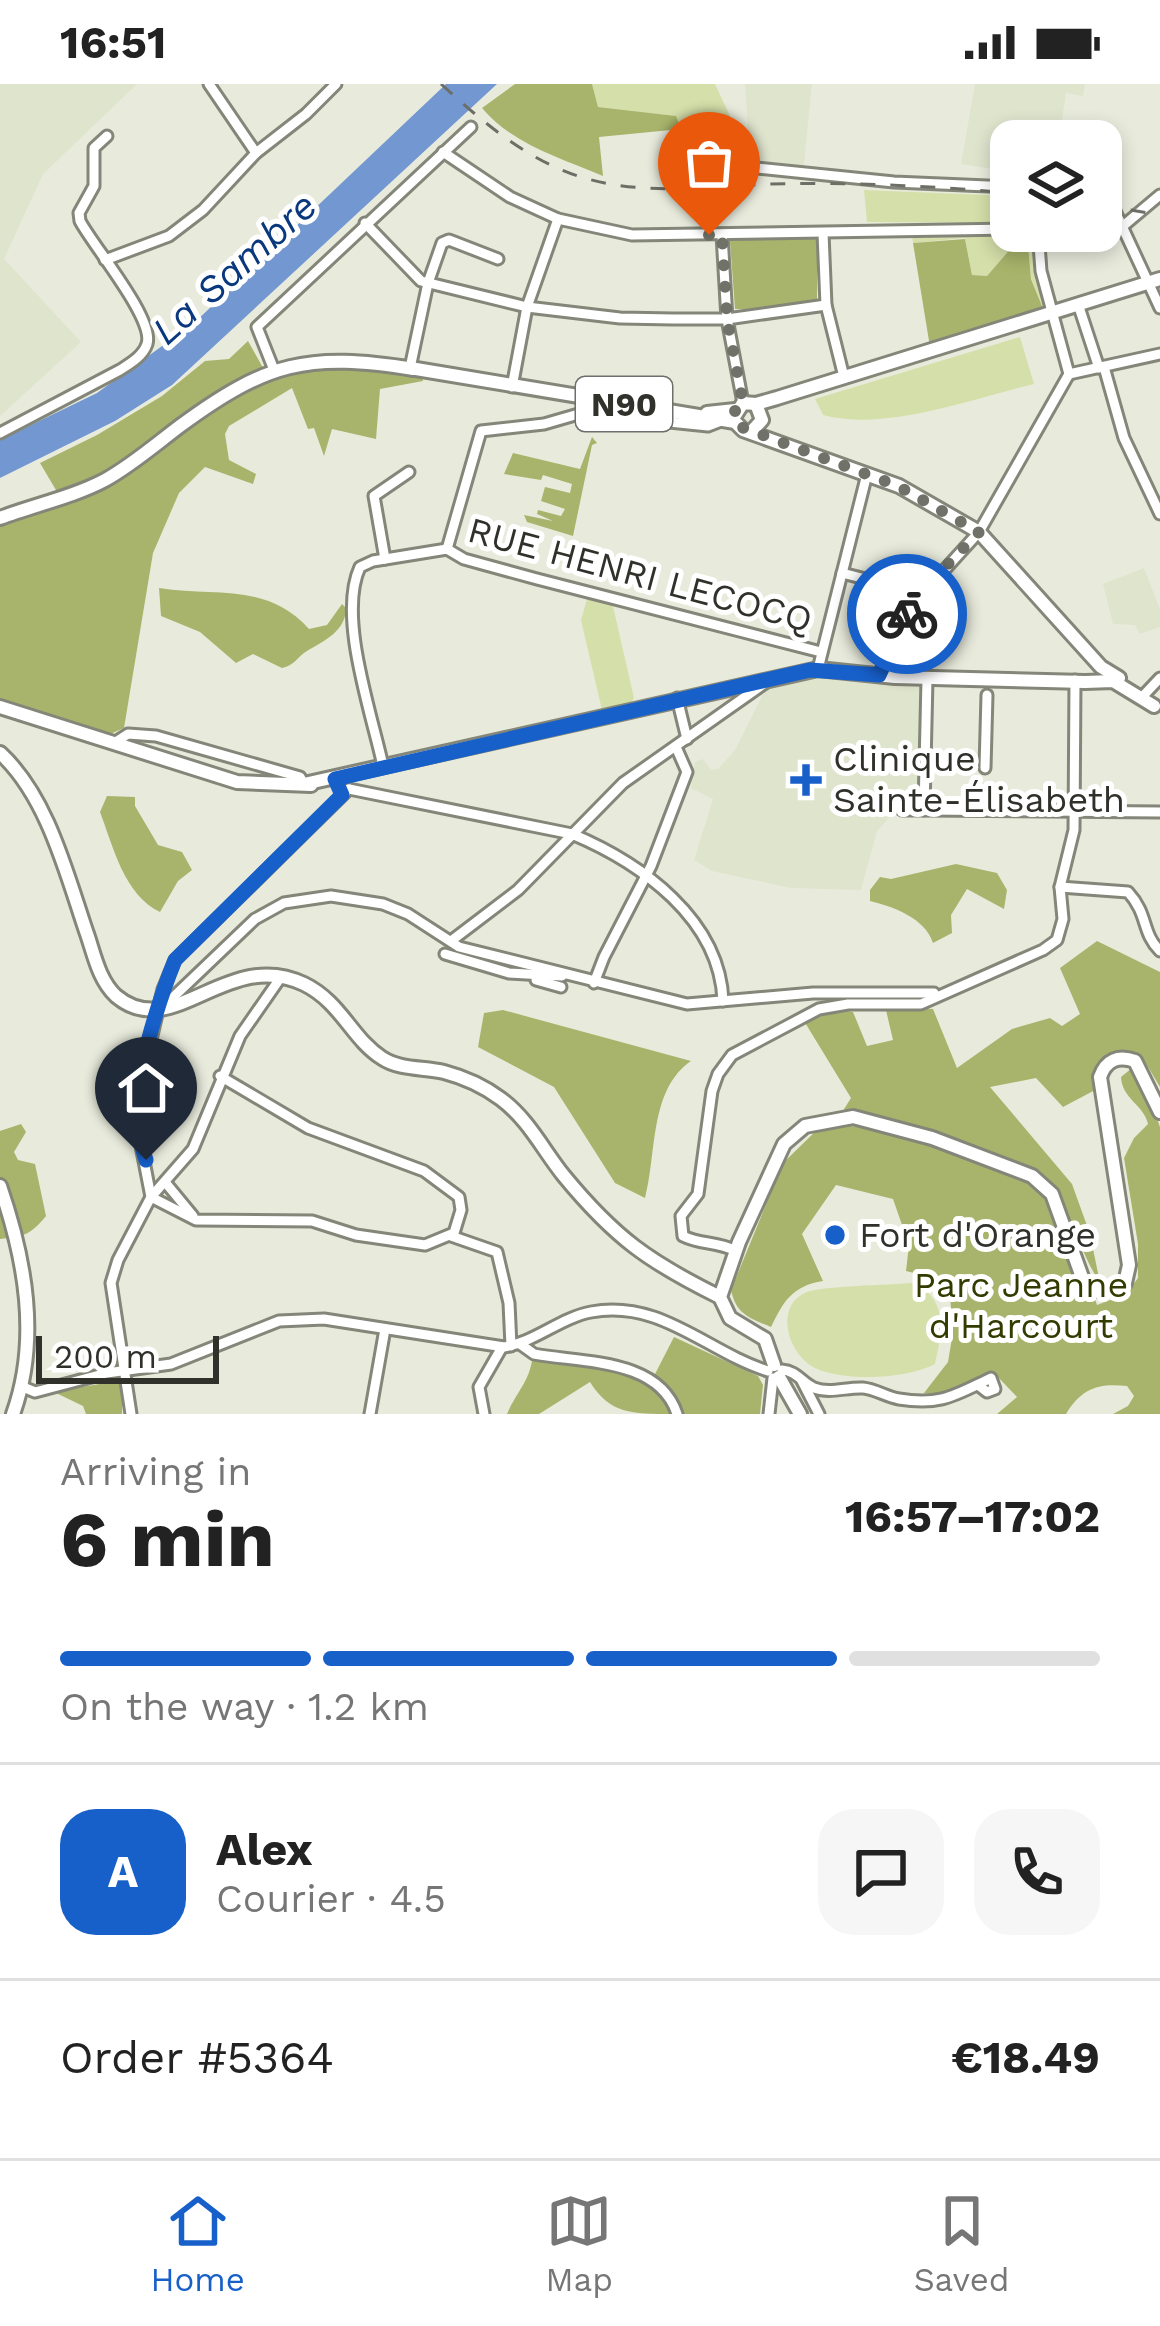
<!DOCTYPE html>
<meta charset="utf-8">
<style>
body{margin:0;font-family:"Work Sans",sans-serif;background:#f6f6f6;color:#222;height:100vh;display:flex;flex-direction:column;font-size:45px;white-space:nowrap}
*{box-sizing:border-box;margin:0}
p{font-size:39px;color:#767676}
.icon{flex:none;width:66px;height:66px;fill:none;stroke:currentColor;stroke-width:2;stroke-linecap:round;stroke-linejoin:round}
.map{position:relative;height:1330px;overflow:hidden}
.sheet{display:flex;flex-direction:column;background:#fff;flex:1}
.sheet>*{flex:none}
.fabs{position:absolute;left:990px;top:36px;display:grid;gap:24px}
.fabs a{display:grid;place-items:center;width:132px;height:132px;border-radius:24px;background:#fff;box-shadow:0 6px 18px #0003;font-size:60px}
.scale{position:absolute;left:36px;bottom:30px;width:183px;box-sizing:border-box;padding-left:12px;border:6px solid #30312b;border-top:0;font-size:33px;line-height:42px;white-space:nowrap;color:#30312b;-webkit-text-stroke:9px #fff;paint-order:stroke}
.pin{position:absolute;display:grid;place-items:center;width:102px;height:102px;color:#fff;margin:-123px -51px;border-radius:50% 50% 50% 0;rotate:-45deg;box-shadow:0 0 12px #0007}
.pin .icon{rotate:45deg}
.courier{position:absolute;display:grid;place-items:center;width:120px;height:120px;margin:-60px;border:9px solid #175fc9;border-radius:50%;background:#fff;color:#222;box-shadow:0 3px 15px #0007}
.headline em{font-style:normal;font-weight:700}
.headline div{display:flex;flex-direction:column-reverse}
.headline{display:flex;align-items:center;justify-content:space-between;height:204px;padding:0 60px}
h1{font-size:78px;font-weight:700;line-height:90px}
.bar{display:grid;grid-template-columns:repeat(4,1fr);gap:18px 12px;align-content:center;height:144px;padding:0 60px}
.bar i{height:15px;border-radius:9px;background:#e0e0e0}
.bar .current{background:#175fc9}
.bar p{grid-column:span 4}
.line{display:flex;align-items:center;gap:30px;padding:0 60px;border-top:3px solid #e0e0e0}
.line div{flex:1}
.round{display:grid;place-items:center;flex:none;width:126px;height:126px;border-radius:36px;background:#f6f6f6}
.status{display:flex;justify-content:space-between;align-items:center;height:84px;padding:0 60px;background:#fff;direction:ltr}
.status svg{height:33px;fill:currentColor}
.tabs{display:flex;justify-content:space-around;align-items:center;height:168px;border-top:3px solid #e0e0e0;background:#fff;font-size:33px;color:#767676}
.tabs a{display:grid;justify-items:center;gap:6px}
.tabs .current{color:#175fc9}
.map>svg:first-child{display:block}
</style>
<div class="status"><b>16:51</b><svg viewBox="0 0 49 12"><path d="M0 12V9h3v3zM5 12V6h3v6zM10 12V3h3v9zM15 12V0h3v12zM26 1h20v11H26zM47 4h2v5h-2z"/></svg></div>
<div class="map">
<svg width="1160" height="1330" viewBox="0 0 1160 1330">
<rect width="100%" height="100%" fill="#e8ebdc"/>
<g fill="#dfe4cd">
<path d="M0,0H137L43,90L4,175L81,258L0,332Z"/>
<path d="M745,0H812L803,89L750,81Z"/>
<path d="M975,0H1085L1083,12L1066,9L1059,57H1011V88L961,80Z"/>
<path d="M1144,484L1160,526V543L1140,550L1135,541L1113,540L1103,500Z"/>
<path d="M818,590L922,595L919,722H900L877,747L861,806L791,804L712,787L694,776L713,715L691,704L695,678L703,675L711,686L718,685L735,666L765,606L781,596Z"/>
</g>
<g fill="#d5dfa9">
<path d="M592,0H715L735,43L681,45L675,32L598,23Z"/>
<path d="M864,106L1011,112V139L867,138Z"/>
<path d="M1029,149L1044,227L1031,194L1028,161L1012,163L987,192L972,191L965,154L913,159L912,152Z"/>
<path d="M1020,253L1034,300C972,315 885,348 823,331L815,315Z"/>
<path d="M588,512L612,518L634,614L631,619L602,626L581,536Z"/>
<path d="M911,1199C948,1211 943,1248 935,1280C907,1295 844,1298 815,1284C788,1270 773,1222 807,1208C822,1202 890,1201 911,1199Z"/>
</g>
<g fill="#a8b46b">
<path d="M515,0H592L598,23L676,32L681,45L599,53L603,92C560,74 512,60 482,24Z"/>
<path d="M774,153L817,154V218L759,226L735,225L730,157Z"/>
<path d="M965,155L972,191L987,192L1012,163L1028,161L1031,195L1044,227L930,263L913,159Z"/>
<path d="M248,257L262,282L276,293C323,275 374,285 422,291L423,297L380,305L376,355L332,345L324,372L314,344L308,345L292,304L229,342L225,350L229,376L256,390L253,400L205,383L179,409L153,469L124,644L108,651L0,618V443L63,418L40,379L97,351L162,312L205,277L229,275Z"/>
<path d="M592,353L597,359L592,361L573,452L527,438L524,431L553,437L537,430L538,426L561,432L565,425L541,417L545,403L570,409L572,400L543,391L541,396L504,390L513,369L580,385Z"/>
<path d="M159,504C215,513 267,498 309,545L327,541L342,520L346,524C346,547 324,557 307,567C297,573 295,581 282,584L253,570L236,579L200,548L161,532Z"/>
<path d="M107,712L135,713V722L158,761L182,768L192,786L178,797L160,828C124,811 113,762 100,728Z"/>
<path d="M956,780L997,789L1007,806L1004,825L967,805L951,831L952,849L933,859C925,834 894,823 870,817V806L880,793L891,795Z"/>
<path d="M1097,857L1160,888V1003L1142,973L1118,967C1099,977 1094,983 1097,1005L1063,1023L1036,994L990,1003L1072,1100L1090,1150L1100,1199C1074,1159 1072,1114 1031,1085L841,1030L851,1014L804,937L827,923L853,928L867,962L893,956L885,922L933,925L957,984L1012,945L1050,934L1062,942L1080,930L1060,884Z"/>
<path d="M503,926L691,977C649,1006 657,1069 645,1114L615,1099L554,1003L478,963L484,929Z"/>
<path d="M1132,984L1141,990L1160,1043V1330H1113L1128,1322L1134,1312L1127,1302C1098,1299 1082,1304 1066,1330H997L1017,1313L995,1290L955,1309H924L948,1278L953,1248L950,1212L918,1190L906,1187L909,1161L893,1115L836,1101L802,1150L823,1197C792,1202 784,1217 771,1243C749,1234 736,1230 731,1206L783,1079L821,1042L840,1040L891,1049L973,1074L1038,1100L1049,1110L1084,1184L1097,1221L1126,1210L1138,1194V1160L1124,1074L1134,1054L1148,1040C1144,1021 1122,1015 1121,993Z"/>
<path d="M21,1040L26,1048L14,1068L18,1076L35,1080L46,1132C30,1152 23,1152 0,1155V1047Z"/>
<path d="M674,1253L758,1292L763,1301L760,1330H681L673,1309L654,1292Z"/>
<path d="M532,1277C579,1278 652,1281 673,1330C631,1330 610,1330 590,1298L539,1330H507C516,1309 528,1299 532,1277Z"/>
<path d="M122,1296V1330H86L83,1322L54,1308Z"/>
</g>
<path fill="#7297d1" d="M446,0H497L172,301L115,337L0,394V356L97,309L194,239Z"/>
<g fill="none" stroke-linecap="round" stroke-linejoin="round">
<g stroke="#838678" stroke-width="15">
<g id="minor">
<path d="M209,0L256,69"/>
<path d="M443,68L510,113L558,135L632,151L1011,145"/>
<path d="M747,83L894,98L1011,103"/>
<path d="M1101,112H1108L1160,224"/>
<path d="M365,139L421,197L527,223L620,234L673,235H727L826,221"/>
<path d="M1123,142L1160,111"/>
<path d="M1101,143L1123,142"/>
<path d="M1038,147L1041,187L1069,290"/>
<path d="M823,149L826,221L844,293"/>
<path d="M722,151L727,235L743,319"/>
<path d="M105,176L169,152L203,126L256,69L306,30L336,0"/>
<path d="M1078,220L1099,284"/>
<path d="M1104,283L1124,354L1160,430"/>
<path d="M410,284L428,199L442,159L449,156L498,175"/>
<path d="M274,286L257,243L471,43"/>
<path d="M1069,290L1160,270"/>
<path d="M512,303L527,223L558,135"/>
<path d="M0,349L120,286C131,279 143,272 147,260C155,235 93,162 80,137L79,129L94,102V64L107,52"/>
<path d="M447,465L481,347L544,340L582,329L708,342L721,337"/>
<path d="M385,475L374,412L409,388"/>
<path d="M842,489L920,509"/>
<path d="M818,585L867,390"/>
<path d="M879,591L909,525L979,448L1069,290"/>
<path d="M927,595L924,726L1160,728"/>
<path d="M1143,612L1160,594"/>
<path d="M677,614L687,655"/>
<path d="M114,659L128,650L156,652L300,693L304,700"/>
<path d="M383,682C372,630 337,532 360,483L373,477L447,465L464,475L537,495L821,568"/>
<path d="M985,684L987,611"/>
<path d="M349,705L572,750C641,779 720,835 723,917"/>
<path d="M902,726H924"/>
<path d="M1060,803L1128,808C1149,831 1141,848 1160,867"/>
<path d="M451,857L518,806L623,699L765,599"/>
<path d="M445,870L509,889L562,892"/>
<path d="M536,896L561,903"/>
<path d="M594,899L604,873L651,782L687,688L676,663"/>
<path d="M165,921L255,835L284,819L331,812L383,820L408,830L459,863L687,920L813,909H934"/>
<path d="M220,992L308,1044L424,1087L459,1113L461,1126L454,1149L425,1161L356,1151L312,1137L196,1136L151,1113L193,1065L240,952L281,893"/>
<path d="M165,1098L193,1132"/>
<path d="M451,1152L497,1168L509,1219L511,1262"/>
<path d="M736,1167C717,1157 701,1161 683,1152L681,1132L698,1110L712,1007L718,990L732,971L819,925L848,920H921L1043,866L1057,856L1063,835L1060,803L1074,746L1075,596"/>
<path d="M520,1260L534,1270C582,1279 659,1274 677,1330"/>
<path d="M782,1286C797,1287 801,1298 814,1304C830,1310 847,1303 863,1304C875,1305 887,1313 899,1315C941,1322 955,1311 991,1294L995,1305L987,1308L978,1301"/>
<path d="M802,1297L819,1330"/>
<path d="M23,1303L35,1308L107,1289L171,1280L279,1237L324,1235L504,1263C535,1258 560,1234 591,1228C661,1215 707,1268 768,1287"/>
<path d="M131,1330L111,1199L118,1176L151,1113L136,1036L137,1015L163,905L175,876L349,705"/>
<path d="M370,1330L385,1245"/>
<path d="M484,1330L479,1303L502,1263"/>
<path d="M769,1330L773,1294"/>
</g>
</g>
<g stroke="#838678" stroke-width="18">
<g id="major">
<path d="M410,284L735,338L743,346L899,402L979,448L1101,583L1119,594"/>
<path d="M707,329L735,326"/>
<path d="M734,333L743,319L756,320L777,314L1160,195"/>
<path d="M752,347L762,336L756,320"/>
<path d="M0,434C34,421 73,413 105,396C132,381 156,360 180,342C267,278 308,268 414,285"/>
<path d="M0,623L237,698L311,701"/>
<path d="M0,669C47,712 66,788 86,847C94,869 98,895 116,912C173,960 227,863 304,900C341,918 352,955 382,974C400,986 424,983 444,988C463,993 485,1003 501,1015C529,1036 543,1066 564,1092C615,1154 649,1178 720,1213"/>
<path d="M304,700L818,585L895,593L1085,598L1113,597L1154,622"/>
<path d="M0,1102C25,1175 40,1255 13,1330"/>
<path d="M774,1281L765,1255L730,1234L720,1213L739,1158L784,1060L805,1042L853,1033L932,1054L1032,1092L1052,1110L1083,1196L1102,1208L1125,1199L1129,1181L1100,993C1106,976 1118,971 1135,977L1160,1028"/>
<path d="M779,1293L800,1330"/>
</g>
</g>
<use href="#minor" stroke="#fff" stroke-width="9"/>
<use href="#major" stroke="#fff" stroke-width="12"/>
<g stroke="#6d6f66" stroke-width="3" stroke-dasharray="15 15" stroke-linecap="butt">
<path d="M441,0C483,38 524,74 578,92C642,113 706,102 771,100C850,98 932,102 1011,109"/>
<path d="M1101,121L1154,130"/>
</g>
</g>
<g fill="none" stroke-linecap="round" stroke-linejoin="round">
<path stroke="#707269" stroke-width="12" stroke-dasharray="0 21.6" d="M709,151H722L727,235L743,319L735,326L736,341L898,402L979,448L920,509L907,530"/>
<path stroke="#175fc9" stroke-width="15" d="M146,1076C142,1063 138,1050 136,1037C132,999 160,913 175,876L342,711L335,695L810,586L879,591L907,530"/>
</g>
<g fill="#175fc9" stroke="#fff" stroke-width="4.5">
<path d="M800 678h12v12h12v12h-12v12h-12v-12h-12v-12h12z"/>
<circle cx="835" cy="1151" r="12"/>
</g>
<g text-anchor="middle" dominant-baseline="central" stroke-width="10" stroke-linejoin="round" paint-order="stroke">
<rect fill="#fff" stroke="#6e6f6b" stroke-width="3" x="576" y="293" width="96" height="54" rx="9"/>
<g font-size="33" font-weight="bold" fill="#30312b">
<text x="624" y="320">N90</text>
</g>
<g font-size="36" fill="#30312b" stroke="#fff">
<text transform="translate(640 491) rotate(15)">RUE HENRI LECOCQ</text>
</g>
<g font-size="36" fill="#30312b" stroke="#fff" text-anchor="start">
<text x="833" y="675">Clinique<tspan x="833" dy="41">Sainte-Élisabeth</tspan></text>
<text x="859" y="1151">Fort d'Orange</text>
</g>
<g font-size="36" fill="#343b00" stroke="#fff">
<text x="1021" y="1201">Parc Jeanne<tspan x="1021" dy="41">d'Harcourt</tspan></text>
</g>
<g font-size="39" font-style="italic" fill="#0a387d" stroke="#fff">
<text transform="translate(234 184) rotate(-42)">La Sambre</text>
</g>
</g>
</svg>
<div class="fabs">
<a><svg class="icon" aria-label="layers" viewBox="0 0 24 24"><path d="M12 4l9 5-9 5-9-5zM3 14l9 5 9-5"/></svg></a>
</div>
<div class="scale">200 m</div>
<div class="pin" style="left:709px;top:151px;background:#ea580c"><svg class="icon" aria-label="bag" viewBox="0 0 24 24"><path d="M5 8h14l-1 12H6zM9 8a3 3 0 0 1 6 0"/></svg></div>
<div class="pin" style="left:146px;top:1076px;background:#1f2937"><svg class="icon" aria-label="home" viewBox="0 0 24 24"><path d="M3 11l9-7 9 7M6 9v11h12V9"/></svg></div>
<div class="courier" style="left:907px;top:530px"><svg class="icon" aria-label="bike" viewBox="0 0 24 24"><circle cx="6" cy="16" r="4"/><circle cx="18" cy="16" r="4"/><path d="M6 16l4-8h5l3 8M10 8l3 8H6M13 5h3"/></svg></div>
</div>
<section class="sheet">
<div class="headline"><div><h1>6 min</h1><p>Arriving in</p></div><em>16:57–17:02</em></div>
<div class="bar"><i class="current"></i><i class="current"></i><i class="current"></i><i></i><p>On the way · 1.2 km</p></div>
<div class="line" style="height:216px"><b class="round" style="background:#175fc9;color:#fff">A</b><div><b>Alex</b><p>Courier · 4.5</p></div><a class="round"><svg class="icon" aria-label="chat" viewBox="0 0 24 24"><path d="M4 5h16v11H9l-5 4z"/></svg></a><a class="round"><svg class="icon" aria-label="phone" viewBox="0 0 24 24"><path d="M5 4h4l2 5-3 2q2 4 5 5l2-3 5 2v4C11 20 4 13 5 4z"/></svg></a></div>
<div class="line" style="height:156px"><div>Order #5364</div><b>€18.49</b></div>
</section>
<nav class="tabs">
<a class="current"><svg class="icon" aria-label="home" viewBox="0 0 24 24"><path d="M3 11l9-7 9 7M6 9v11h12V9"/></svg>Home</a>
<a><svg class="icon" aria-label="map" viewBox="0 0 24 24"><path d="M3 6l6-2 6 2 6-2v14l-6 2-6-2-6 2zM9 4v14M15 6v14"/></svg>Map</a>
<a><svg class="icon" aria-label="saved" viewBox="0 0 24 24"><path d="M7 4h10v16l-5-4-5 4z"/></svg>Saved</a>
</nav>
